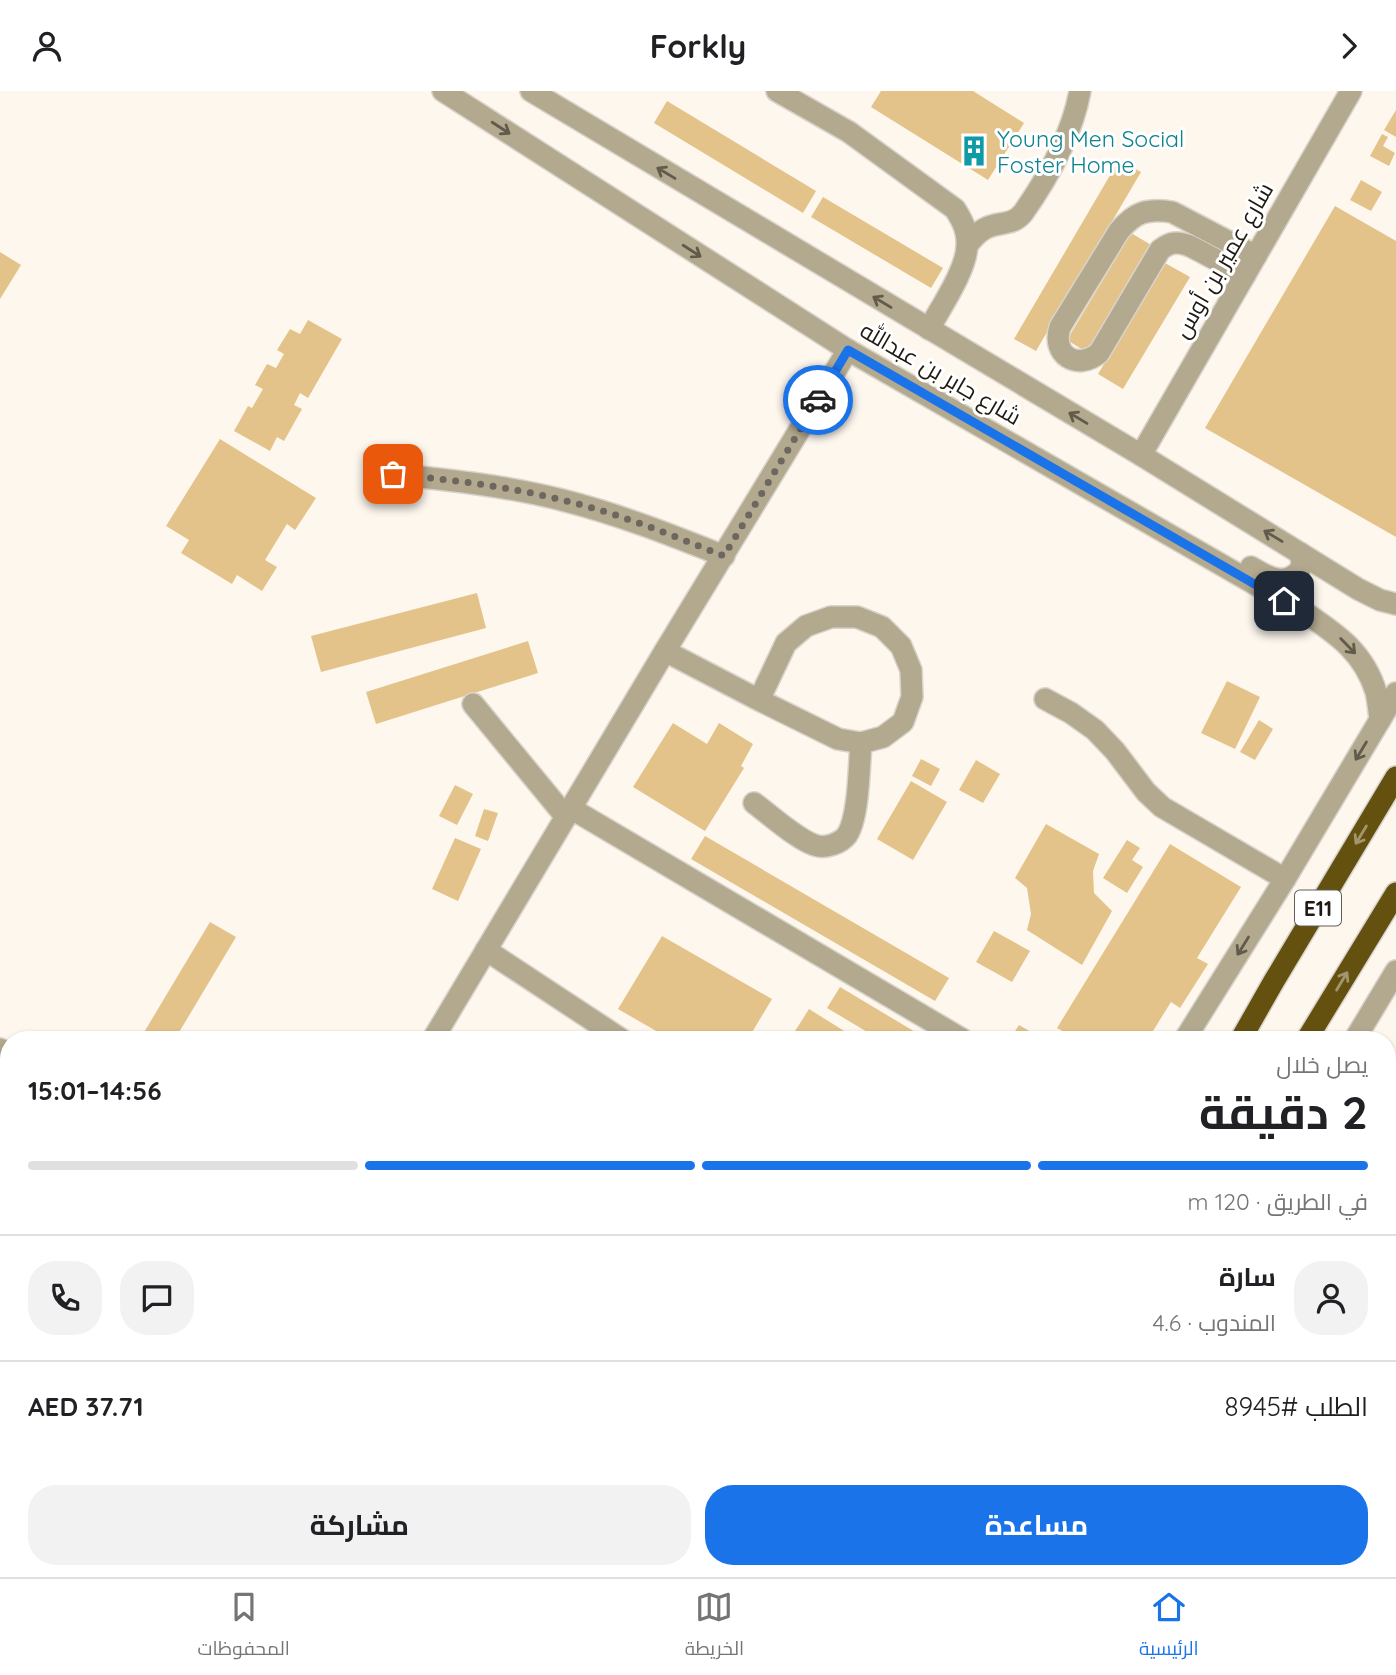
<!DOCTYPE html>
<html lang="ar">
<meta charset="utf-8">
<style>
body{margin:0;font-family:Quicksand,Cairo,sans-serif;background:#f2f2f2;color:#202124;direction:rtl;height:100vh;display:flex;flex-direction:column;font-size:26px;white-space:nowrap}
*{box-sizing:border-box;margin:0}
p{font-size:23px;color:#757577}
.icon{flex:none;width:38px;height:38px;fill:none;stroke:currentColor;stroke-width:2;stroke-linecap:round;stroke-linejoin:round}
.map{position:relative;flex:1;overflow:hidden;direction:ltr}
.sheet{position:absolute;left:0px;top:940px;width:1396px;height:548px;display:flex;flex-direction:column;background:#fff;border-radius:28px 28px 0 0;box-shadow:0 2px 5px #0004;direction:rtl}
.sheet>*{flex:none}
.pin{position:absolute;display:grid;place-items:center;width:60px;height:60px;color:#fff;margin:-30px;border-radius:14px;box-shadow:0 4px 10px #0006}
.courier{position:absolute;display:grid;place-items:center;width:70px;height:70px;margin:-35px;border:5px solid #1a73e8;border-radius:50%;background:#fff;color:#222;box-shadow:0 2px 9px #0007}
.headline em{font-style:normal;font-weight:700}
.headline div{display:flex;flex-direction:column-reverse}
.headline{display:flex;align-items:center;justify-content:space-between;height:119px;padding:0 28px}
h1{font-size:46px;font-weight:700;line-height:52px}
.bar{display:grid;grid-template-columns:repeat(4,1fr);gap:10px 7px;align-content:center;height:84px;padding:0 28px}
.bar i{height:9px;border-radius:5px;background:#e0e0e0}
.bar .current{background:#1a73e8}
.bar p{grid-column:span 4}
.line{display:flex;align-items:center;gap:18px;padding:0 28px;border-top:2px solid #e0e0e0}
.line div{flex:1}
.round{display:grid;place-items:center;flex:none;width:74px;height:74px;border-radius:28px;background:#f2f2f2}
.button{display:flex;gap:14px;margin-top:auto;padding:14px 28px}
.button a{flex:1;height:80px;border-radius:28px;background:#1a73e8;color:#fff;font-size:28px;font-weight:700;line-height:80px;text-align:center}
.button a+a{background:#f2f2f2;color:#202124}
header{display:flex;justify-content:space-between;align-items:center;height:91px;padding:0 28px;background:#fff;font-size:32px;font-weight:700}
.tabs{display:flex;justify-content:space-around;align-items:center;height:98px;border-top:2px solid #e0e0e0;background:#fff;font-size:19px;color:#757577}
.tabs a{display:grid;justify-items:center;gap:4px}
.tabs .current{color:#1a73e8}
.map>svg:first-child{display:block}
</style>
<header><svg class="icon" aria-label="forward" viewBox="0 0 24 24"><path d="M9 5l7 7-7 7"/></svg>Forkly<svg class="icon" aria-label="person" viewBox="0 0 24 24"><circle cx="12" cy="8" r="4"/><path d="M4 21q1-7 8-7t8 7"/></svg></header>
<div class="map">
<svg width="1396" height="1486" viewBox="0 0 1396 1486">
<rect width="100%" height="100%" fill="#fdf7ee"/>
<g fill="#e4c38a">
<path d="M881,0H973L1024,32L988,89L871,16Z"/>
<path d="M667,10L816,100L803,122L654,32Z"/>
<path d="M1396,19V46L1384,39Z"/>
<path d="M1382,43L1388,46L1383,55L1395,62L1389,75L1370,65Z"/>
<path d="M1119,69L1141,81L1036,260L1014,248Z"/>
<path d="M1361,89L1382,101L1371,120L1350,109Z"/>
<path d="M823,106L943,177L931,197L811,126Z"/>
<path d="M1335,115L1396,150V446L1205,337Z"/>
<path d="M1131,142L1153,155L1088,262L1067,249Z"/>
<path d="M0,161L21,174L0,208Z"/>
<path d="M1165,172L1190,186L1123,298L1098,283Z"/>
<path d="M308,229L342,248L308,307L300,302L294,314L302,318L284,350L277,346L270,360L234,340L248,315L252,317L263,298L255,294L267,273L276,277L284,263L277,259L290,238L300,243Z"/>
<path d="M220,348L316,407L295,439L287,433L265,469L277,476L262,500L237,484L232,493L181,462L189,449L166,435Z"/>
<path d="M477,502L486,537L321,581L311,545Z"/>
<path d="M528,550L538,582L376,633L366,601Z"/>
<path d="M1227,590L1260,606L1235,658L1201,642Z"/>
<path d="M1259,629L1273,638L1255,669L1240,661Z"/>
<path d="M673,632L707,653L719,632L753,653L741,675L744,677L705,740L633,696Z"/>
<path d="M921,668L940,678L931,695L912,685Z"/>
<path d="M976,669L1000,683L983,712L959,699Z"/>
<path d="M911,690L947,711L913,769L877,748Z"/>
<path d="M455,694L473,703L457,734L439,725Z"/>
<path d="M484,718L498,722L488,750L475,745Z"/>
<path d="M1046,733L1099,763L1093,780L1094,802L1112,820L1082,874L1027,839L1031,823L1027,797L1015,787Z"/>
<path d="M705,745L949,887L935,910L691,768Z"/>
<path d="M455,747L481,758L458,810L432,798Z"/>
<path d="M1127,749L1140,757L1132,769L1143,776L1127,802L1103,787Z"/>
<path d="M1170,753L1241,796L1197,867L1208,873L1180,917L1171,911L1148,948H1077L1057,937Z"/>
<path d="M210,831L236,846L175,948H140Z"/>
<path d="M994,840L1030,860L1012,891L976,871Z"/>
<path d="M662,845L772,908L748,948H670L618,918Z"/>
<path d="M840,896L927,948H879L827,917Z"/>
<path d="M809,918L857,948H790Z"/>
<path d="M1019,934L1043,948H1010Z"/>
<path d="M0,1052H9V1124L0,1125Z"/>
<path d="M0,1155L9,1161V1190L0,1185Z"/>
<path d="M1388,1251L1396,1256V1295L1393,1300L1388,1297Z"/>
<path d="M1388,1314L1396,1319V1379L1388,1393Z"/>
<path d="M9,1443V1479H88L83,1486H1L0,1455Z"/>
<path d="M340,1479H454L450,1486H335Z"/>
<path d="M505,1479H555L550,1486H501Z"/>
<path d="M598,1479H605L617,1486H594Z"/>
<path d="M656,1479H752L748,1486H668Z"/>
</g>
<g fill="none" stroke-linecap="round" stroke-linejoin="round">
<g stroke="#d9d4cb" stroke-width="24">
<g id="minor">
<path d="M443,0L848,259L1307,523C1338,544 1364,562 1376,601C1378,610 1379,620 1380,629"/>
<path d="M531,0L1141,364L1358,498L1380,509L1396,513"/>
<path d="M777,0L849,41L955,118C962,129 968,140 967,154C967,178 941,216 929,238"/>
<path d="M968,153C975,145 981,138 991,135C1005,131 1014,133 1023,122C1049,85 1072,44 1080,0"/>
<path d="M1245,184L1190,155C1177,150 1170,151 1160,159L1099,262C1077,280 1051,264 1060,236L1119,140C1135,121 1147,117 1172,121L1256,165"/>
<path d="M1141,364L1351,0"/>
<path d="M393,383C450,389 507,395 562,409C618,423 671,444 724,465"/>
<path d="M1251,476C1265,484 1282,496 1297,482C1303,477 1302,469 1300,462"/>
<path d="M665,560L759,609L838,648L861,652L883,646L903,631L912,606L911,579L901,555L882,536L857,526H831L806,535L786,552L759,609"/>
<path d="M1045,608L1071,622L1095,639L1115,660L1146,701L1162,716L1285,788"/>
<path d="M473,613L566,726"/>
<path d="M754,712C769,723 801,752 818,755C827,757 841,752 847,744C859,726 859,675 861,652"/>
<path d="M572,718L962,948"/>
<path d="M486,859L621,948"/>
<path d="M433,948L665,560L848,259"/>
<path d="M1185,948L1285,788L1396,602"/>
<path d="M1355,948L1396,880"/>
<path d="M0,958L9,964"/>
<path d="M0,1197L9,1202"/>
<path d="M0,1331L9,1317"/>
<path d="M266,1479L269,1486"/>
<path d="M622,1479L634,1486"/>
<path d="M563,1486L568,1479"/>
<path d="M1047,1486L1052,1479"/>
</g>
</g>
<g stroke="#d9d4cb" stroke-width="24">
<g id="highway">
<path d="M1241,948L1274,890L1396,686"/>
<path d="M1307,948L1396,802"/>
<path d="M876,1486L881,1479"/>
<path d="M919,1486L923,1479"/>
<path d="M971,1486L975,1479"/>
<path d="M1032,1486L1036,1479"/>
</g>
</g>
<use href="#minor" stroke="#b3a98f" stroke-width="21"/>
<use href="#highway" stroke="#64500f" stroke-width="21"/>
</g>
<defs><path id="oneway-shaft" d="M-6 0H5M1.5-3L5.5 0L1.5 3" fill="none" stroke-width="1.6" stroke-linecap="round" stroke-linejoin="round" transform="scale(1.75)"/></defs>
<g stroke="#625a4a">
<use href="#oneway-shaft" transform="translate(501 37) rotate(33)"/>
<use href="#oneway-shaft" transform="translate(666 82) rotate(-149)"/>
<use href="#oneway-shaft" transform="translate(692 160) rotate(33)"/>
<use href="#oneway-shaft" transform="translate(882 211) rotate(-149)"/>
<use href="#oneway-shaft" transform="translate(1078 327) rotate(-149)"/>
<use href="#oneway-shaft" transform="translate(1273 445) rotate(-149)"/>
<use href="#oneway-shaft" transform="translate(1348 555) rotate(46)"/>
<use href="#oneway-shaft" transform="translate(1361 660) rotate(121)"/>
<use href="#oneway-shaft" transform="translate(1243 855) rotate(122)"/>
</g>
<g stroke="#a2966f">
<use href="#oneway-shaft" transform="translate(1361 744) rotate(121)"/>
<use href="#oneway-shaft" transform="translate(1342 890) rotate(-59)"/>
</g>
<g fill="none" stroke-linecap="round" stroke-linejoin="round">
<path stroke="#6d675f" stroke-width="7" stroke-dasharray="0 12.6" d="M393,383C450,389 507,395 562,409C618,422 671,444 724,465L818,309"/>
<path stroke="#1a73e8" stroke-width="9" d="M818,309L848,259L1284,510"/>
</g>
<defs>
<g id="building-bare" transform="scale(2.415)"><path d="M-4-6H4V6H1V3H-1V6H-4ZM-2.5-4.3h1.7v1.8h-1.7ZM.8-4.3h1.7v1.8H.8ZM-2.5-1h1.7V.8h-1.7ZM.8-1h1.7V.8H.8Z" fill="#0f9aa8" stroke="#fff" stroke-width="2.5" paint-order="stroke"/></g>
</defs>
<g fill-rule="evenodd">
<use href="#building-bare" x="974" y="60"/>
</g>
<g text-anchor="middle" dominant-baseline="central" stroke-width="6" stroke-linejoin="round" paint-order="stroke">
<rect fill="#fff" stroke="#625f59" stroke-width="2" x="1295" y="799.5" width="46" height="35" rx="5"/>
<g font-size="21" font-weight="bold" fill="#1f1a12">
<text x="1318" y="817">E11</text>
</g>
<g font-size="23" fill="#0d838f" stroke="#fff" text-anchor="start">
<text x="997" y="47">Young Men Social<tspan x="997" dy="26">Foster Home</tspan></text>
</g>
<g font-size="23" fill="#1f1a12" stroke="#fff">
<text transform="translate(1223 169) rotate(-60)">شارع عمير بن أوس</text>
<text transform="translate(941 282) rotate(30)">شارع جابر بن عبدالله</text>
</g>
</g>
</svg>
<div class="pin" style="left:393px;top:383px;background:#ea580c"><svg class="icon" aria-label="bag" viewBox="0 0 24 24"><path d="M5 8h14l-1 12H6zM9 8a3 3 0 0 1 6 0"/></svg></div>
<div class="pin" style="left:1284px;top:510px;background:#1f2937"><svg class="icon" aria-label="home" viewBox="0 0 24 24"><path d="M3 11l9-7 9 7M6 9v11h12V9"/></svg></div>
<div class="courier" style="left:818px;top:309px"><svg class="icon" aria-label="car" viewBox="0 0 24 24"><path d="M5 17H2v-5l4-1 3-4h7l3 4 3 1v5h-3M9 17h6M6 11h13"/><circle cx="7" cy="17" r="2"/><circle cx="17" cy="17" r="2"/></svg></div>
<section class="sheet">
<div class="headline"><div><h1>2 دقيقة</h1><p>يصل خلال</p></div><em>14:56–15:01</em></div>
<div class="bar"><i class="current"></i><i class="current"></i><i class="current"></i><i></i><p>في الطريق · 120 m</p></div>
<div class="line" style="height:126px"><a class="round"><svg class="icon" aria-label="person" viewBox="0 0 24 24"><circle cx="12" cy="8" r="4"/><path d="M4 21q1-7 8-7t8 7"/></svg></a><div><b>سارة</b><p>المندوب · 4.6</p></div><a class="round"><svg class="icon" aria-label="chat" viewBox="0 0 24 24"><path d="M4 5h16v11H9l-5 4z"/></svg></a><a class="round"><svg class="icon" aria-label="phone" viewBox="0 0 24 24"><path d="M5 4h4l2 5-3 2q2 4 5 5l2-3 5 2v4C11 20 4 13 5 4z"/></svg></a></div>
<div class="line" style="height:91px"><div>الطلب #8945</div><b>AED 37.71</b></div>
<div class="button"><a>مساعدة</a><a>مشاركة</a></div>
</section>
</div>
<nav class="tabs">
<a class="current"><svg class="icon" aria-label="home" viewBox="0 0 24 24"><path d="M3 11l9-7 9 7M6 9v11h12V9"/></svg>الرئيسية</a>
<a><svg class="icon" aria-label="map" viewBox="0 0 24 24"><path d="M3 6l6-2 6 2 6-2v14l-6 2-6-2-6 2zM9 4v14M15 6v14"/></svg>الخريطة</a>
<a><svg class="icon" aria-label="saved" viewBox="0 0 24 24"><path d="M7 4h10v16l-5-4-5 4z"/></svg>المحفوظات</a>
</nav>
